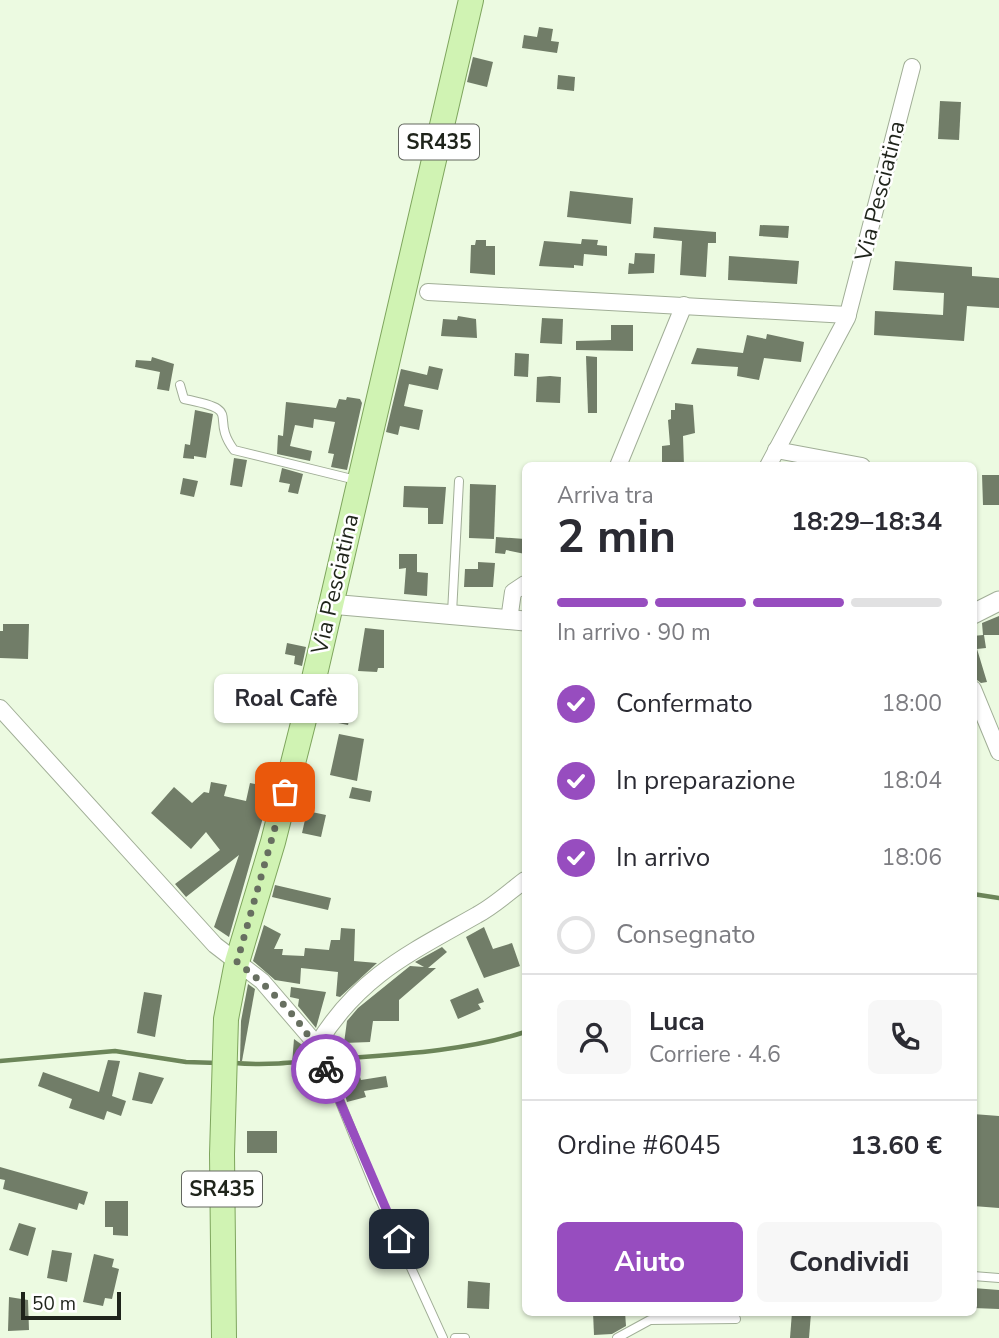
<!DOCTYPE html>
<html lang="it">
<meta charset="utf-8">
<style>
body{margin:0;font-family:"Nunito Sans",sans-serif;background:#f7f7f7;color:#2b2b33;height:100vh;display:flex;flex-direction:column;font-size:26px;white-space:nowrap}
*{box-sizing:border-box;margin:0}
p{font-size:23px;color:#7c7c81}
.icon{flex:none;width:38px;height:38px;fill:none;stroke:currentColor;stroke-width:2;stroke-linecap:round;stroke-linejoin:round}
.map{position:relative;flex:1;overflow:hidden}
.drawer{position:absolute;left:522px;top:462px;width:455px;height:854px;display:flex;flex-direction:column;background:#fff;border-radius:10px;box-shadow:0 2px 5px #0004}
.drawer>*{flex:none}
.scale{position:absolute;left:21px;bottom:18px;width:100px;box-sizing:border-box;padding-left:7px;border:4px solid #1f241b;border-top:0;font-size:19px;line-height:24px;white-space:nowrap;color:#1f241b;-webkit-text-stroke:5px #fff;paint-order:stroke}
.pin{position:absolute;display:grid;place-items:center;width:60px;height:60px;color:#fff;margin:-30px;border-radius:14px;box-shadow:0 4px 10px #0006}
.courier{position:absolute;display:grid;place-items:center;width:70px;height:70px;margin:-35px;border:5px solid #974dbf;border-radius:50%;background:#fff;color:#222;box-shadow:0 2px 9px #0007}
.bubble{position:absolute;height:49px;border-radius:10px;background:#fff;box-shadow:0 2px 5px #0004;font-size:23px;font-weight:700;line-height:49px;text-align:center}
.overview em{font-style:normal;font-weight:700}
.overview div{display:flex;flex-direction:column-reverse}
.overview{display:flex;align-items:center;justify-content:space-between;height:119px;padding:0 35px}
h1{font-size:46px;font-weight:700;line-height:52px}
.bar{display:grid;grid-template-columns:repeat(4,1fr);gap:10px 7px;align-content:center;height:84px;padding:0 35px}
.bar i{height:9px;border-radius:5px;background:#e1e1e2}
.bar .on{background:#974dbf}
.bar p{grid-column:span 4}
.line{display:flex;align-items:center;gap:18px;padding:0 35px;border-top:2px solid #e1e1e2}
.line div{flex:1}
.round{display:grid;place-items:center;flex:none;width:74px;height:74px;border-radius:10px;background:#f7f7f7}
ol{padding:0 35px;list-style:none}
li{display:flex;align-items:center;gap:21px;height:77px}
li p{margin-inline-start:auto}
li .icon{padding:7px;border-radius:50%;background:#974dbf;color:#fff;stroke-width:4}
li:last-child{color:#7c7c81}
li i{width:38px;height:38px;border:4px solid #e1e1e2;border-radius:50%}
.button{display:flex;gap:14px;margin-top:auto;padding:14px 35px}
.button a{flex:1;height:80px;border-radius:10px;background:#974dbf;color:#fff;font-size:28px;font-weight:700;line-height:80px;text-align:center}
.button a+a{background:#f7f7f7;color:#2b2b33}
.map>svg:first-child{display:block}
</style>
<div class="map">
<svg width="999" height="1338" viewBox="0 0 999 1338">
<rect width="100%" height="100%" fill="#ecfae1"/>
<g fill="none" stroke-linecap="round" stroke-linejoin="round">
<g stroke="#6c8559" stroke-width="4.5">
<path d="M973,894L999,898"/>
<path d="M0,1061L115,1051L186,1062L218,1063"/>
<path d="M234,1063C273,1066 309,1061 348,1058C406,1054 469,1050 525,1032"/>
</g>
</g>
<g fill="#717d68">
<path d="M539,27L553,29L551,41L559,42L557,53L522,48L524,35L537,37Z"/>
<path d="M473,57L493,62L487,87L467,82Z"/>
<path d="M558,75L575,77L574,91L557,89Z"/>
<path d="M940,101L961,102L959,140L938,139Z"/>
<path d="M570,191L633,198L631,224L567,217Z"/>
<path d="M760,225L789,226L788,238L759,236Z"/>
<path d="M654,227L716,232V243H708L706,277L680,275L682,241L653,238Z"/>
<path d="M582,239L598,240L597,245L607,246V256L584,254L583,266L574,265V268L539,266L544,241L581,244Z"/>
<path d="M476,240H486V246H495V275L470,273L471,245H475Z"/>
<path d="M635,253L655,254L654,273L628,274L629,263L634,264Z"/>
<path d="M729,256L799,261L797,284L728,280Z"/>
<path d="M895,261L972,267V276L999,278V308L967,306L964,341L874,335L875,311L943,315L944,293L893,290Z"/>
<path d="M458,316L476,319L477,338L441,336L443,319L457,320Z"/>
<path d="M542,318L563,319L562,344L540,343Z"/>
<path d="M611,325H633V351L576,350V341L611,340Z"/>
<path d="M767,334L804,342L801,362L764,358L759,380L737,376L738,367L691,364L697,348L743,353L747,335L766,339Z"/>
<path d="M515,353L529,354L528,377L514,376Z"/>
<path d="M586,356L597,357V413H588Z"/>
<path d="M152,357L174,364L169,391L157,389L160,372L135,367L136,360L151,361Z"/>
<path d="M429,366L443,369L438,390L409,384L404,406L423,410L419,430L400,426L398,435L386,432L401,369L427,375Z"/>
<path d="M550,376L561,377L560,403L536,402L537,377Z"/>
<path d="M347,397L360,399L362,403L347,470L331,467L334,454L328,453L335,422L314,419L313,428L295,425L290,446L312,451L310,461L277,454L278,435L283,436L286,402L336,408L339,399L346,400Z"/>
<path d="M675,403L693,405L695,433L683,436L684,466H662V446L670,445L668,420L671,419V410H675Z"/>
<path d="M195,410L213,414L206,458L194,456V459L183,458L185,444L190,445Z"/>
<path d="M234,458L247,460L242,487L230,485Z"/>
<path d="M282,468L303,474L298,494L288,492L290,484L279,482Z"/>
<path d="M982,475H999V505H983Z"/>
<path d="M183,478L198,481L194,497L180,494Z"/>
<path d="M470,484L496,485L494,539L469,538Z"/>
<path d="M404,486L446,487L443,524H428V508L403,507Z"/>
<path d="M496,537L525,539V554L506,550L505,554L495,553Z"/>
<path d="M399,554H417V572L428,573L427,596L404,594L406,568L399,569Z"/>
<path d="M478,562L495,563L493,587H464L465,569H478Z"/>
<path d="M999,616V635H984L986,648L977,649L987,682L981,683L973,677V636L983,635L982,623Z"/>
<path d="M3,624H29L28,659L0,658V631H3Z"/>
<path d="M365,628L384,630V668H378L377,672L358,671Z"/>
<path d="M287,643L306,647L302,666L294,664L295,656L285,654Z"/>
<path d="M355,693L348,725L328,721L335,695Z"/>
<path d="M339,734L364,739L357,781L330,775Z"/>
<path d="M256,775L274,779L229,937L214,927L239,855L186,897L175,884L220,850L206,832L191,849L151,813L174,787L192,803L204,792L209,793L211,782L227,785L224,796L246,801L250,783L255,784Z"/>
<path d="M352,787L372,791L370,802L349,798Z"/>
<path d="M307,811L326,815L321,837L302,833Z"/>
<path d="M275,885L331,898L328,910L272,897Z"/>
<path d="M264,925L281,934L274,949H283L282,955L304,956L305,948L329,950L331,940H340L341,928L355,929L354,961L377,963L340,997L336,996L338,972L301,968L300,984L275,980L253,961Z"/>
<path d="M484,927L493,949L512,943L520,966L484,978L466,937Z"/>
<path d="M442,947L447,952L428,968H436L399,1000V1021H373L370,1042L344,1043L347,1021L358,1008L410,966L424,967L415,962Z"/>
<path d="M248,984L255,989L242,1061H240L241,1021Z"/>
<path d="M291,987L326,992L316,1028L298,1006L299,999L290,997Z"/>
<path d="M478,988L484,1002L478,1004L481,1009L458,1019L450,1000Z"/>
<path d="M144,992L162,995L155,1037L137,1033Z"/>
<path d="M294,1039L305,1047L304,1062L292,1064Z"/>
<path d="M108,1060L120,1061L112,1096L126,1101L121,1116L107,1111L104,1120L69,1108L72,1099L38,1086L43,1072L99,1092Z"/>
<path d="M356,1064L361,1080L386,1076L388,1087L364,1091L366,1097L347,1102L337,1069Z"/>
<path d="M139,1072L164,1078L152,1104L132,1100Z"/>
<path d="M973,1114L999,1116V1208L973,1206Z"/>
<rect x="247" y="1131" width="30" height="22"/>
<path d="M0,1167L88,1192L84,1205L79,1203L77,1210L3,1189L5,1180L0,1179Z"/>
<path d="M105,1201H128V1236L113,1235V1227H105Z"/>
<path d="M19,1223L36,1228L28,1256L9,1250Z"/>
<path d="M52,1250L72,1253L67,1282L47,1278Z"/>
<path d="M94,1254L114,1259L112,1267L119,1269L112,1299L105,1298L103,1306L83,1302Z"/>
<path d="M468,1281L490,1283L489,1309L467,1308Z"/>
<path d="M973,1288L999,1290V1309L973,1308Z"/>
<path d="M9,1297L28,1300L29,1330L8,1331Z"/>
<path d="M593,1312H625L626,1326L612,1334L594,1335Z"/>
<path d="M792,1312L811,1313L809,1338H790Z"/>
</g>
<g fill="none" stroke-linecap="round" stroke-linejoin="round">
<g stroke="#a1ae97" stroke-width="10">
<g id="service">
<path d="M180,385L184,399C246,411 208,415 234,450L356,480"/>
<path d="M452,613L459,481"/>
<path d="M317,1045L377,1193L443,1338"/>
<path d="M973,1276L999,1278"/>
<path d="M455,1338H465"/>
<path d="M617,1338L650,1320L736,1319"/>
</g>
</g>
<g stroke="#a1ae97" stroke-width="18">
<g id="minor">
<path d="M428,292L848,315"/>
<path d="M776,450L862,466"/>
<path d="M618,466L684,305"/>
<path d="M768,466L847,318L912,67"/>
<path d="M509,620L513,592L525,584"/>
<path d="M973,689L999,752"/>
<path d="M0,708L215,945L262,981L317,1045C359,976 410,953 477,915C494,906 509,892 525,880"/>
</g>
</g>
<g stroke="#a1ae97" stroke-width="21">
<g id="tertiary">
<path d="M330,604L525,621"/>
<path d="M973,614L999,601"/>
</g>
</g>
<g stroke="#7ea55d" stroke-width="26">
<path id="primary" d="M224,1338L222,1154L226,1019L237,962L273,842L309,700L471,0"/>
</g>
<use href="#service" stroke="#fff" stroke-width="8"/>
<use href="#minor" stroke="#fff" stroke-width="16"/>
<use href="#tertiary" stroke="#fff" stroke-width="19"/>
<use href="#primary" stroke="#d0f3b3" stroke-width="24"/>
</g>
<g fill="none" stroke-linecap="round" stroke-linejoin="round">
<path stroke="#676f60" stroke-width="7" stroke-dasharray="0 12.6" d="M285,792L237,962C272,989 310,1028 326,1069"/>
<path stroke="#974dbf" stroke-width="9" d="M326,1069L399,1239"/>
</g>
<g text-anchor="middle" dominant-baseline="central" stroke-width="5" stroke-linejoin="round" paint-order="stroke">
<g fill="#fff" stroke="#62665f" stroke-width="2">
<rect x="399" y="124.5" width="80" height="35" rx="5"/>
<rect x="182" y="1171.5" width="80" height="35" rx="5"/>
</g>
<g font-size="21" font-weight="bold" fill="#1f241b">
<text x="439" y="142">SR435</text>
<text x="222" y="1189">SR435</text>
</g>
<g font-size="23" fill="#1f241b" stroke="#fff">
<text transform="translate(880 191) rotate(-76)">Via Pesciatina</text>
<text transform="translate(335 584) rotate(-77)">Via Pesciatina</text>
</g>
</g>
</svg>
<div class="scale">50 m</div>
<div class="pin" style="left:285px;top:792px;background:#ea580c"><svg class="icon" aria-label="bag" viewBox="0 0 24 24"><path d="M5 8h14l-1 12H6zM9 8a3 3 0 0 1 6 0"/></svg></div>
<div class="pin" style="left:399px;top:1239px;background:#1f2937"><svg class="icon" aria-label="home" viewBox="0 0 24 24"><path d="M3 11l9-7 9 7M6 9v11h12V9"/></svg></div>
<div class="courier" style="left:326px;top:1069px"><svg class="icon" aria-label="bike" viewBox="0 0 24 24"><circle cx="6" cy="16" r="4"/><circle cx="18" cy="16" r="4"/><path d="M6 16l4-8h5l3 8M10 8l3 8H6M13 5h3"/></svg></div>
<div class="bubble" style="left:214px;top:674px;width:144px">Roal Cafè</div>
<section class="drawer">
<div class="overview"><div><h1>2 min</h1><p>Arriva tra</p></div><em>18:29–18:34</em></div>
<div class="bar"><i class="on"></i><i class="on"></i><i class="on"></i><i></i><p>In arrivo · 90 m</p></div>
<ol>
<li><svg class="icon" aria-label="check" viewBox="0 0 24 24"><path d="M5 12l5 5 9-10"/></svg>Confermato<p>18:00</p></li>
<li><svg class="icon" aria-label="check" viewBox="0 0 24 24"><path d="M5 12l5 5 9-10"/></svg>In preparazione<p>18:04</p></li>
<li><svg class="icon" aria-label="check" viewBox="0 0 24 24"><path d="M5 12l5 5 9-10"/></svg>In arrivo<p>18:06</p></li>
<li><i></i>Consegnato</li>
</ol>
<div class="line" style="height:126px"><a class="round"><svg class="icon" aria-label="person" viewBox="0 0 24 24"><circle cx="12" cy="8" r="4"/><path d="M4 21q1-7 8-7t8 7"/></svg></a><div><b>Luca</b><p>Corriere · 4.6</p></div><a class="round"><svg class="icon" aria-label="phone" viewBox="0 0 24 24"><path d="M5 4h4l2 5-3 2q2 4 5 5l2-3 5 2v4C11 20 4 13 5 4z"/></svg></a></div>
<div class="line" style="height:91px"><div>Ordine #6045</div><b>13.60 €</b></div>
<div class="button"><a>Aiuto</a><a>Condividi</a></div>
</section>
</div>
